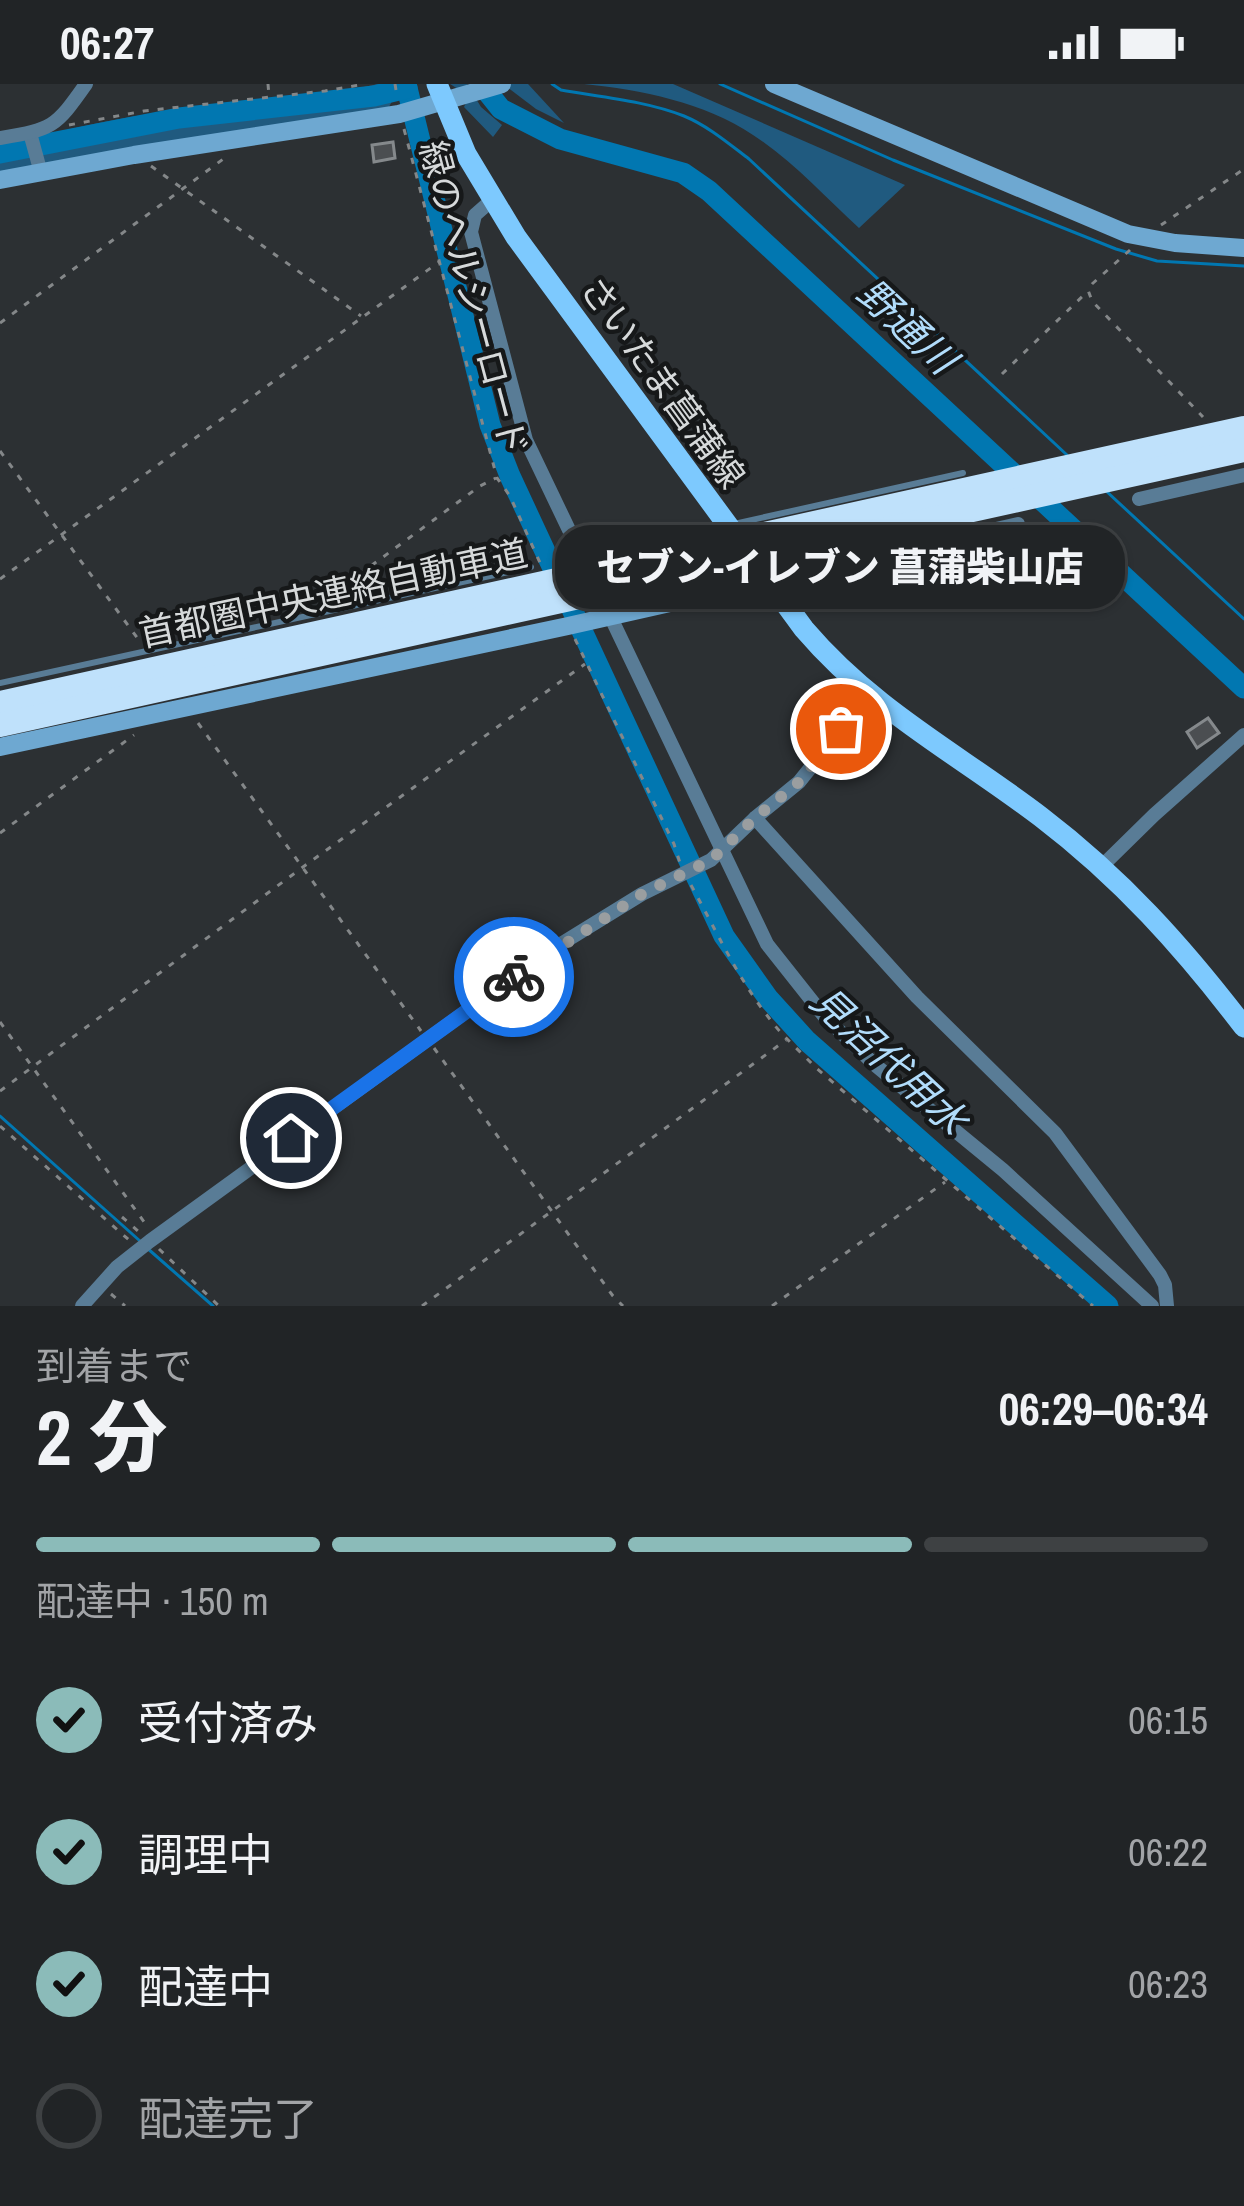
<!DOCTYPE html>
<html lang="ja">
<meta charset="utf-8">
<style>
body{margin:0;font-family:"Archivo Narrow","Noto Sans JP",sans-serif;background:#292c2e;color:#f1f3f6;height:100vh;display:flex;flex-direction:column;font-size:45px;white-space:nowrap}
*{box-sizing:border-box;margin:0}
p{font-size:39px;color:#a2a4a7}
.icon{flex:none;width:66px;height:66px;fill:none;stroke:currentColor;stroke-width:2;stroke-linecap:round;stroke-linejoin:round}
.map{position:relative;height:1222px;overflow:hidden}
.side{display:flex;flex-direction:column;background:#212426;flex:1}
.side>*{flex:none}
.pin{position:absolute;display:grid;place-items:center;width:102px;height:102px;color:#fff;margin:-51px;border:6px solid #fff;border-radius:50%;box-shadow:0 3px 12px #0007}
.courier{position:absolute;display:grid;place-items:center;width:120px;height:120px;margin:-60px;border:9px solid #1a73e8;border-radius:50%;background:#fff;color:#222;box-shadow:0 3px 15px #0007}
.bubble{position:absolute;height:84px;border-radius:36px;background:#212426;box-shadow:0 3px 9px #0004,0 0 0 3px #3e4143;font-size:39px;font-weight:800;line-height:84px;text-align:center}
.headline em{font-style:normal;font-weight:800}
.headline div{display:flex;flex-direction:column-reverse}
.headline{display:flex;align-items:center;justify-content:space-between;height:204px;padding:0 36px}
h1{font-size:78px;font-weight:800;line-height:90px}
.bar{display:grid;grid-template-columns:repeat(4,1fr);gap:18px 12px;align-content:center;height:144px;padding:0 36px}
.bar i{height:15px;border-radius:9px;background:#3e4143}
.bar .active{background:#8bbbb9}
.bar p{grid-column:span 4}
ol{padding:0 36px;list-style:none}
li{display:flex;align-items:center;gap:36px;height:132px}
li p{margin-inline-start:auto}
li .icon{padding:12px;border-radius:50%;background:#8bbbb9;color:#111;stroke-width:4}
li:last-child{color:#a2a4a7}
li i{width:66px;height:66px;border:6px solid #3e4143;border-radius:50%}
.status{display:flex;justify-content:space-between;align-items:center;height:84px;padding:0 60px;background:#212426;direction:ltr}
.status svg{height:33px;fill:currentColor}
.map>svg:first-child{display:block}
</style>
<div class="status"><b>06:27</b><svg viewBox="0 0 49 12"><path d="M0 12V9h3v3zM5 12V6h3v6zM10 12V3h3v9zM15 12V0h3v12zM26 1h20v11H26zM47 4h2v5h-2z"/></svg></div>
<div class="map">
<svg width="1244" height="1222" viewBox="0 0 1244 1222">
<rect width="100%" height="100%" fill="#2c3033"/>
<g fill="#205a7f">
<path d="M378,0H389L392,17L388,25L0,90V73L180,38L288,28L382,13L386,8L382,6L176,31L0,65V60C52,50 103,36 156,29C230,20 305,16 378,0Z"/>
<path d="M450,0H467L481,23L502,41L493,53L464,23L466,19L458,5Z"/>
<path d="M503,0H528L564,39L536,25Z"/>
<path d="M584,0H673L905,101L859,144C825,113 792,76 753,51C704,18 641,6 584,0Z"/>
</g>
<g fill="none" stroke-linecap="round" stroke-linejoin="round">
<g stroke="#0177b1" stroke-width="3">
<path d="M552,0L561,6C601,13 646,17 684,32C708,42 728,59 749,75L1067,371"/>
<path d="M720,0L893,76L1116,165L1157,177L1244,182"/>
<path d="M1105,406L1244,535"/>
<path d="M0,1032L140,1157"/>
<path d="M147,1164L213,1222"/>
</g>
<g stroke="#0177b1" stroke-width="21">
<path d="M406,0L490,341L510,392L724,852L768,914L807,957L1108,1222"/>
<path d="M481,0L501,25L560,55L683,89L709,107L1244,604"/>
<path d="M0,69L179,34L374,12L407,4"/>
</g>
</g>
<g fill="#4b4e51" stroke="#85898c" stroke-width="3">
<path d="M393,58L395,74L374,78L372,61Z"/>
<path d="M1208,634L1219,649L1197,664L1187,648Z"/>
</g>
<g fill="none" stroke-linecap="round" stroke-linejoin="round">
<g stroke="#848789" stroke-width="3" stroke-dasharray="6 9" stroke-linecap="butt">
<path d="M268,0L269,12"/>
<path d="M395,0L397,12"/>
<path d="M69,41L144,27L325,7L365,0"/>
<path d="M404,45L497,394L510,412L541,481"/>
<path d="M151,82L361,232"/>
<path d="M1161,141L1244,85"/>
<path d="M1130,166L1092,200L1088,206L1092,217L1203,333"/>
<path d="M0,239L226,73"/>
<path d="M1002,290L1087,208"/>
<path d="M0,367L141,559"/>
<path d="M0,495L439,178"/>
<path d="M323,517L480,402L496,394"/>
<path d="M575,555L674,760L680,779"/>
<path d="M198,639L421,947"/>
<path d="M0,749L134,651"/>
<path d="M691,801C716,846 737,893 769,934C782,952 800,967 815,983L1093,1222"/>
<path d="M0,938L147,1142"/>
<path d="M434,964L613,1212L623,1222"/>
<path d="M0,1007L303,783L585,580"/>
<path d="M0,1042L129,1156"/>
<path d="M122,1133L138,1147"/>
<path d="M159,1165L219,1222"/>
<path d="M111,1210L125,1222"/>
<path d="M422,1222L786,956"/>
<path d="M772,1222L945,1098"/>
</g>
<g stroke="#597c96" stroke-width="6">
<path d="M585,473L963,389"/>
<path d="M0,599L531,483"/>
</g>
<g stroke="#597c96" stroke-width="14">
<path d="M30,49L41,89"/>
<path d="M0,54C53,45 55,44 86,0"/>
<path d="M492,116L475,131L471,148L526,356L767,860L824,932L874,980L1003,1086L1152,1222"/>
<path d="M1139,415L1244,391"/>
<path d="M767,497L1018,440"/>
<path d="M755,734L917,913L1055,1049L1160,1191L1165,1201L1167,1222"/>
<path d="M1101,783L1154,731L1244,651"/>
<path d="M82,1222L117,1183L150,1157L548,868L642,810L711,776L755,734L799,698L869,611"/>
</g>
<g stroke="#6ea8d1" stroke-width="18">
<path d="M774,0L1128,150L1175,159L1244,164"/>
<path d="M0,96L134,71L399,30L502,0"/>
<path d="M0,663L568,542L767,497"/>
</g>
<path stroke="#7dc9fe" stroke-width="21" d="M437,0L466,70L516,153L804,545C874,627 957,669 1041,733C1121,794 1183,863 1244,943"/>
<g stroke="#bfe1fb" stroke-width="24">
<path d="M0,619L1244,344"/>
<path d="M0,641L1244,366"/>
</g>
</g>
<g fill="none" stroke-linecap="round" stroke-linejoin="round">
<path stroke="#9a9ea0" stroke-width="12" stroke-dasharray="0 21.6" d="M514,893L642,810L711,776L755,734L799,698L841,645"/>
<path stroke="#1a73e8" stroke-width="15" d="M291,1054L514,893"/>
</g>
<g text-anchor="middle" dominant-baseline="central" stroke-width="9" stroke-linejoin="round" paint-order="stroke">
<g font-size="36" fill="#d6d9da" stroke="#161819">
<text transform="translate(474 214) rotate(75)">緑のヘルシーロード</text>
<text transform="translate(663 298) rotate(54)">さいたま菖蒲線</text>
<text transform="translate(333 509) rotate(-12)">首都圏中央連絡自動車道</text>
</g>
<g font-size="39" font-style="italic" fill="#b1dcfb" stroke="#161819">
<text transform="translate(907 242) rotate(43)">野通川</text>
<text transform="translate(889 976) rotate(43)">見沼代用水</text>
</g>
</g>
</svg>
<div class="pin" style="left:841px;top:645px;background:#ea580c"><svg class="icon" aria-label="bag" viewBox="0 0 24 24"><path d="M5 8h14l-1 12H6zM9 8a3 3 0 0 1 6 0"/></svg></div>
<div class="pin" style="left:291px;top:1054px;background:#1f2937"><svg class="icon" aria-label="home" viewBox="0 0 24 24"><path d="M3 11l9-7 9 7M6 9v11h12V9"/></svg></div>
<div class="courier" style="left:514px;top:893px"><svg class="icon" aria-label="bike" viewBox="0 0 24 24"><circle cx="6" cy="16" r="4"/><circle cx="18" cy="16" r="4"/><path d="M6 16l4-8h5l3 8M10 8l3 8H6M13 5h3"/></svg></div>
<div class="bubble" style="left:555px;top:441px;width:570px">セブン-イレブン 菖蒲柴山店</div>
</div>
<section class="side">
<div class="headline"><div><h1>2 分</h1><p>到着まで</p></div><em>06:29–06:34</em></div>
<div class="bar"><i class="active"></i><i class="active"></i><i class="active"></i><i></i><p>配達中 · 150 m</p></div>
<ol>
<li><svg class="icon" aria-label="check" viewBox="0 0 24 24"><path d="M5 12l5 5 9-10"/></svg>受付済み<p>06:15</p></li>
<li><svg class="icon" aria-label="check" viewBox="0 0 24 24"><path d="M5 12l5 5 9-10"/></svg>調理中<p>06:22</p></li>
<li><svg class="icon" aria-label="check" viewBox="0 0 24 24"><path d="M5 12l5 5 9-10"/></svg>配達中<p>06:23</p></li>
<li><i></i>配達完了</li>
</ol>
</section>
